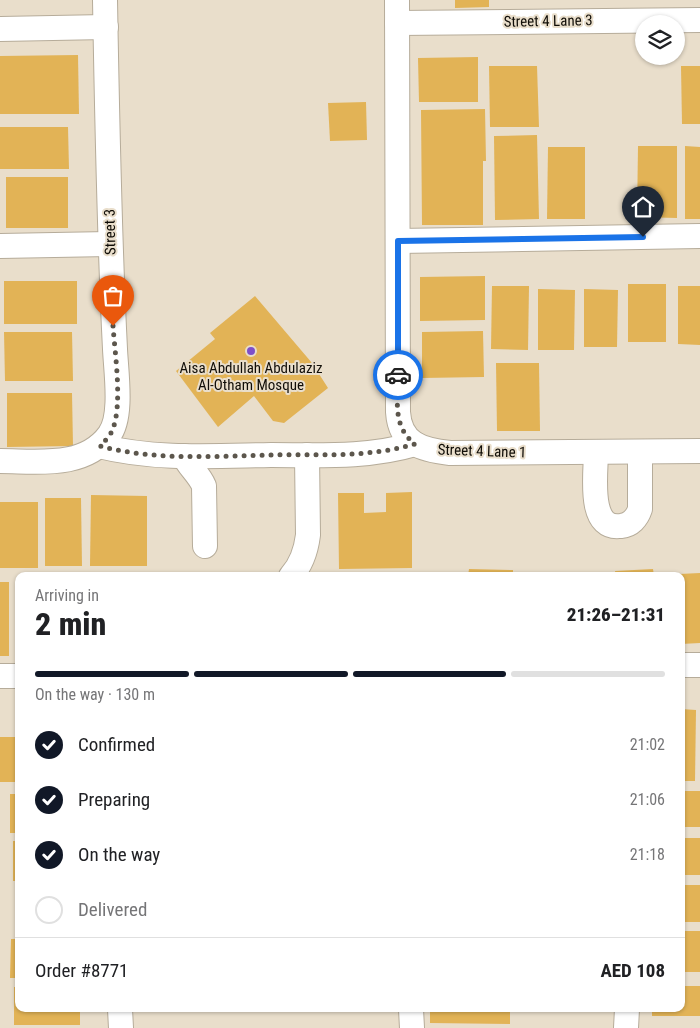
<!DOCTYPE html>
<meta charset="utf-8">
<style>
body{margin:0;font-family:"Roboto Condensed",sans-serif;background:#f2f2f2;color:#202124;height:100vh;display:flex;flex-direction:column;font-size:19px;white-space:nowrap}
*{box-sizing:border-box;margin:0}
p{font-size:16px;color:#757577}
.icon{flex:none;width:28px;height:28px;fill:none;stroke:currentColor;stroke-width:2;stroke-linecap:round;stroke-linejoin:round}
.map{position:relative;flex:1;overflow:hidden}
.details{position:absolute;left:15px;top:572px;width:670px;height:440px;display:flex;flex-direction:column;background:#fff;border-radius:10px;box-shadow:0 1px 4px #0004}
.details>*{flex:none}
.tools{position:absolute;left:635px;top:15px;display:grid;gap:10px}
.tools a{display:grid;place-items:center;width:50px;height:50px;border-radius:50%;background:#fff;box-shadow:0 1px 4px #0004;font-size:25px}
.pin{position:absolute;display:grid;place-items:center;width:42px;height:42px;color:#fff;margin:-51px -21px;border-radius:50% 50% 50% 0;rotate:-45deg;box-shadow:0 0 5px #0007}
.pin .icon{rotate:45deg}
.courier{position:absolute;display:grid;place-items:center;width:50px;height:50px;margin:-25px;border:4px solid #1a73e8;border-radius:50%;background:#fff;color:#222;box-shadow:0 1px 6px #0007}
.overview em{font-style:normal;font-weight:800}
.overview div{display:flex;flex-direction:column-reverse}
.overview{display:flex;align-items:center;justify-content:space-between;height:85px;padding:0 20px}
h1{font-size:32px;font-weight:800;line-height:38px}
.bar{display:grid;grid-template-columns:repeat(4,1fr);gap:8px 5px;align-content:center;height:60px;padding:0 20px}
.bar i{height:6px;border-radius:4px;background:#e0e0e0}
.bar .selected{background:#111827}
.bar p{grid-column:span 4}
.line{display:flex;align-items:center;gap:12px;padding:0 20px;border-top:1px solid #e0e0e0}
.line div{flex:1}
ol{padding:0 20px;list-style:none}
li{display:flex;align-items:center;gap:15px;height:55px}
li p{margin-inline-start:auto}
li .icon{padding:5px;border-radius:50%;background:#111827;color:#fff;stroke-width:4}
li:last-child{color:#757577}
li i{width:28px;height:28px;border:2px solid #e0e0e0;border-radius:50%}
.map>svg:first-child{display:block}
</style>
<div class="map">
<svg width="700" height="1028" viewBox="0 0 700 1028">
<rect width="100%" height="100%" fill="#e9decb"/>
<g fill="#e2b356">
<path d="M455,0H489V7L455,8Z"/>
<path d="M78,55L79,114H0V56Z"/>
<path d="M478,57V102H419L418,58Z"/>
<path d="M489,66H537L539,127H490Z"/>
<path d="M681,66H700V124H682Z"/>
<path d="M366,102L367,140L330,141L328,103Z"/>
<path d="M485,109L486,161H483V225H422L421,110Z"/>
<path d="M0,127H68L69,169H0Z"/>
<path d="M537,135L539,219L495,220L494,136Z"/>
<path d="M638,146H677V218L637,217Z"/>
<path d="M685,146L700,147V219H685Z"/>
<path d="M548,147H585V219H547Z"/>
<rect x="6" y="177" width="62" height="51"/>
<path d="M485,276V320L420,321V277Z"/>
<rect x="4" y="281" width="73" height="43"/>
<rect x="628" y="284" width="38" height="58"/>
<path d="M492,286H529L528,350L491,349Z"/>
<path d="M678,286H700V345L678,344Z"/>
<path d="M538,289L575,290L574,350H538Z"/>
<path d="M584,289L618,290L617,347H584Z"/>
<path d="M255,296L312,363L328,388L284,423L273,421L254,396L218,427L176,371L215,339L210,333Z"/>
<path d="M483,331L484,377L422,378V332Z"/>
<path d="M4,332H72L73,381H5Z"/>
<path d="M496,363H539L540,431H497Z"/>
<path d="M7,393H72L73,446L7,447Z"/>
<path d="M412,492V568L339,569L338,493H364V513L386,512V493Z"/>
<path d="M91,495L147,496V566H90Z"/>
<path d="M45,498H81L82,566H45Z"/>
<rect x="0" y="502" width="38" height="66"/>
<path d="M469,569L513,570V576H468Z"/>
<path d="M653,569L654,576H616L615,571Z"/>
<rect x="567" y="572" width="42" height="4"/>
<rect x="520" y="573" width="39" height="3"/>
<path d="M700,573V643L681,644V576H659V575Z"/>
<rect x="0" y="582" width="9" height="74"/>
<path d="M681,709L696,710L695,781H681Z"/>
<rect x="0" y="737" width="19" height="45"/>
<rect x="681" y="791" width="19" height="36"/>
<rect x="10" y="794" width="9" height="39"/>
<rect x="681" y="838" width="19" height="37"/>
<rect x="13" y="841" width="6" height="40"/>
<rect x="681" y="885" width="19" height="37"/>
<path d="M17,889H19V931H16Z"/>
<rect x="681" y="931" width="19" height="41"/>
<path d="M11,939H19V978H10Z"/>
<path d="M681,986H700V1016H652V1009H681Z"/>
<path d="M14,987H19V1009H80V1025H14Z"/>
<path d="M430,1009H510V1024L430,1023Z"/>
</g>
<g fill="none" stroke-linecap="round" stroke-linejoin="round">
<g stroke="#b6ac9a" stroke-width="26">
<g id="minor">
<path d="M397,0L398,412C400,444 422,450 450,453L700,451"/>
<path d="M397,23L700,20"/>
<path d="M0,29L106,27"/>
<path d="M398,241L700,236"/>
<path d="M0,246L109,244"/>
<path d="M99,446C155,460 213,456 271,455C319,455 368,458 415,444"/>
<path d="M596,452C596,473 587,531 621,526C631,525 637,518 640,509V452"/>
<path d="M184,456C189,467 199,474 204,486L205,546"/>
<path d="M0,461C37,461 84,469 109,435C123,417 116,372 115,349C109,233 107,117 105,0"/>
<path d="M291,576C302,564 306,551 308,535L307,455"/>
<path d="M681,665H700"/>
<path d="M0,676H19"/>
<path d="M120,1009L121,1028"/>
<path d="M411,1009L412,1028"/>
<path d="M626,1028L627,1009"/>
</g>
</g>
<use href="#minor" stroke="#fff" stroke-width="24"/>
</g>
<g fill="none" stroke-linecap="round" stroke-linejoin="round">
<path stroke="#5c564c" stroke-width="5" stroke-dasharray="0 9" d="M113,326C115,355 123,406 112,431C109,437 104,442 100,446C155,461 214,456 271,455C319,454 368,458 415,444C392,427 398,400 398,375"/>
<path stroke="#1a73e8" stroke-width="6" d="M398,375V241L643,237"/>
</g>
<circle fill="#7e4fc8" stroke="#e9decb" stroke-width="2" cx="251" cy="351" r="5"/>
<g text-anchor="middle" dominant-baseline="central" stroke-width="4" stroke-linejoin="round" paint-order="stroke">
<g font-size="15" fill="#100d07" stroke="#e9decb">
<text transform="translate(548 21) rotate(-1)">Street 4 Lane 3</text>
<text transform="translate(110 232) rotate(-91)">Street 3</text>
<text transform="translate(482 451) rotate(2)">Street 4 Lane 1</text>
</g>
<g font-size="15" fill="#100d07" stroke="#e9decb">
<text x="251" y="368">Aisa Abdullah Abdulaziz<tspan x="251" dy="17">Al-Otham Mosque</tspan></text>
</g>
</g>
</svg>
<div class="tools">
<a><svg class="icon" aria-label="layers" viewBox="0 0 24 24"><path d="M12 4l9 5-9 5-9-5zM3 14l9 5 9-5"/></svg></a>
</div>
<div class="pin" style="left:113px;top:326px;background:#ea580c"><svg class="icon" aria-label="bag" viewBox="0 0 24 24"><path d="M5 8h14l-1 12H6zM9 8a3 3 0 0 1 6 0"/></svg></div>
<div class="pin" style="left:643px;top:237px;background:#1f2937"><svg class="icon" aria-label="home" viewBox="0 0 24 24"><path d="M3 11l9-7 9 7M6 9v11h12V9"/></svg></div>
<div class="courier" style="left:398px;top:375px"><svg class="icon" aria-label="car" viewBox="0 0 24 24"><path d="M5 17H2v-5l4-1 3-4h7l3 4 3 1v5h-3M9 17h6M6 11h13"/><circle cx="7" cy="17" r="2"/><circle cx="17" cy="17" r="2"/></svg></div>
<section class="details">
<div class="overview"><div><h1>2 min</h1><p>Arriving in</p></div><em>21:26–21:31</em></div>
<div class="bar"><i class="selected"></i><i class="selected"></i><i class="selected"></i><i></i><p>On the way · 130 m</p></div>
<ol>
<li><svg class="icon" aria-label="check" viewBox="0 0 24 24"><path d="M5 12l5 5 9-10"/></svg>Confirmed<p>21:02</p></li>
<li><svg class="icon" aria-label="check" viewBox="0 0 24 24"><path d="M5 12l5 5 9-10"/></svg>Preparing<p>21:06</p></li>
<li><svg class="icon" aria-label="check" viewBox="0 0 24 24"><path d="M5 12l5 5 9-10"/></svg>On the way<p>21:18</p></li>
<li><i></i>Delivered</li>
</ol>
<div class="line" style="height:65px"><div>Order #8771</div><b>AED 108</b></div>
</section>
</div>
